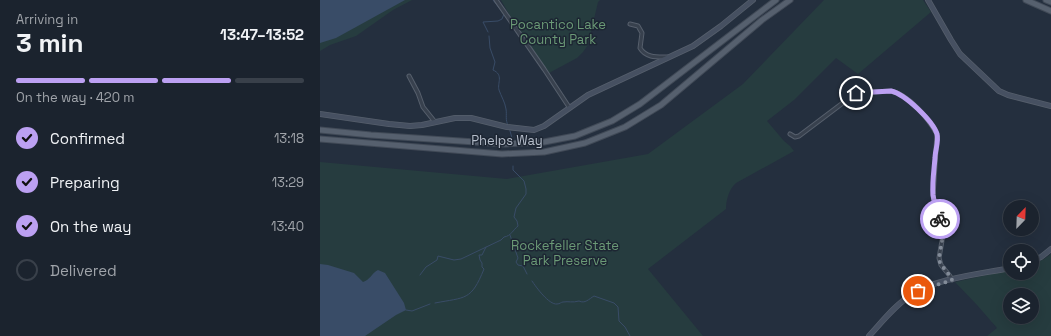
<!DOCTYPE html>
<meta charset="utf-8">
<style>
body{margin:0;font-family:"Space Grotesk",sans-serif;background:#282f3a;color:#f1f3f6;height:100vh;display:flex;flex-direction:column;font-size:15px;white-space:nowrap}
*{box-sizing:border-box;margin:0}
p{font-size:13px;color:#a0a4aa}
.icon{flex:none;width:22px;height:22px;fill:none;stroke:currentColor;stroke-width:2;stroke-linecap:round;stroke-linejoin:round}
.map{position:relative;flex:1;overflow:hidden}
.sheet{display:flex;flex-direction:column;background:#1b232e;width:320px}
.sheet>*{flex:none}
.needle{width:26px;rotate:23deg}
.fabs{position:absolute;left:683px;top:200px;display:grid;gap:8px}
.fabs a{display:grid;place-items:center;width:36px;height:36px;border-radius:50%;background:#1b232e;box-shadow:0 4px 16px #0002,0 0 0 1px #39404a;font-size:20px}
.pin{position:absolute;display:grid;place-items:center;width:34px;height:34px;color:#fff;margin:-17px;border:2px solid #fff;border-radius:50%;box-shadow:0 1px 4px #0007}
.courier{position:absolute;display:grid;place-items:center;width:40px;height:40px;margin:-20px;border:3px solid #bca0f2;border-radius:50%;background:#fff;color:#222;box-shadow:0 1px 5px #0007}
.overview em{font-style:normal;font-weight:700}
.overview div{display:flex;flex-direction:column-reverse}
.overview{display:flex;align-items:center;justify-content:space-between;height:68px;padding:0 16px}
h1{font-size:26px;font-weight:700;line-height:30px}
.bar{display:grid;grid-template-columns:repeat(4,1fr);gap:6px 4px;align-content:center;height:48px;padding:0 16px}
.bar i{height:5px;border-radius:3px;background:#39404a}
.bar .active{background:#bca0f2}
.bar p{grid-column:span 4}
ol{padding:0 16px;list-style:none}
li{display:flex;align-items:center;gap:12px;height:44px}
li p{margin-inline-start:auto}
li .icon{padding:4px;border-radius:50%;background:#bca0f2;color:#111;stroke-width:4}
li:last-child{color:#a0a4aa}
li i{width:22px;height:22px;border:2px solid #39404a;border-radius:50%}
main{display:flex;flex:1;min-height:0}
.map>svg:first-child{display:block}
</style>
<main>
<section class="sheet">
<div class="overview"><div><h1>3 min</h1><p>Arriving in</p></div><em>13:47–13:52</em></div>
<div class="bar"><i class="active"></i><i class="active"></i><i class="active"></i><i></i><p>On the way · 420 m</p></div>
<ol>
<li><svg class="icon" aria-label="check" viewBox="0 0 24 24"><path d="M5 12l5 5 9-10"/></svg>Confirmed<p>13:18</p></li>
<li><svg class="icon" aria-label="check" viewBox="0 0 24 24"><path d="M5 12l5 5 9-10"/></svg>Preparing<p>13:29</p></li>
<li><svg class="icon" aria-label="check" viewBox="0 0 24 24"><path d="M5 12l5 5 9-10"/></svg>On the way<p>13:40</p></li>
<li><i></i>Delivered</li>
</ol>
</section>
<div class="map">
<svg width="731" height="336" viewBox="0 0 731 336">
<rect width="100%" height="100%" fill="#242f3e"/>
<g fill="#263c3f" fill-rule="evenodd">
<path d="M0,0H92L73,10L36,36L10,45L0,51Z"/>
<path d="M181,0H280L278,2L268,45L263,52L257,58L229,73L204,40Z"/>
<path d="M504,0H603L611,12L538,74L516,58L474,100L447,121L464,141L470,146L474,151L416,183C409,189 406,200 406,209L328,269L383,336H0V162L187,179L328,154L423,84Z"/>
<path d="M731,254V336H667L677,328L657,305L635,282L690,270V273H712V264L724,259ZM690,295H712V317H690Z"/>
</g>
<g fill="#394c67">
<path d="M0,0H85L16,38L0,43Z"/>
<path d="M0,264L8,265L34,273L43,282C50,280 52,273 58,270L65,273L84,303L86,310L76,315L45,336H0Z"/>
</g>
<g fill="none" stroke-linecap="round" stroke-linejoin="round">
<g stroke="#394c67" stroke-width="1">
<path d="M168,32L163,22L178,21L182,19L184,14L173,0"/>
<path d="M169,36L170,48L175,62L173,70C184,75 177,83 179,90C181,96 185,102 186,109C187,115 185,120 188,125"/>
<path d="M190,131L192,138"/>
<path d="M190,235L198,258L196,262L198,265L203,266L207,274"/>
<path d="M100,275L106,267L117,260L118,256L134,260L141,259L181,240L184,237C191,236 193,230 198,226L197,221L194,217L196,208L206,194V189L204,181L193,170V166"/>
<path d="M212,281C216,287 229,305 237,304C240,304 241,302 243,302C249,301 252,303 259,301C265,304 269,299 274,296L294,303L298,307L299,321L305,327L310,336"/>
<path d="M115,303C146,297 151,301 164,269L162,267V263L160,260L159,255H162L166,247"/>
<path d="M86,310L92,311L110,304"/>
</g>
<g stroke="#565f6c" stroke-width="5">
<g id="street">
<path d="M176,0L224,69L249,107"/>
<path d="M310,24L318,26L322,33L320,48C326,58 337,57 347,57"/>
<path d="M89,76L98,93L103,107L115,122"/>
<path d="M470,134L475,137L479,136L536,93L571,91C589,95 608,118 617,134L613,196L623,235L619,258L621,265L630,276L632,280"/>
</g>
</g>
<g stroke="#565f6c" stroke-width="6">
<g id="secondary">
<path d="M608,0L631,40L640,54L679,91L688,95L731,106"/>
<path d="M0,114L69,124L90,126L102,125L135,118H151L187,127L214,130L224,126L268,95L373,46L401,26L433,0"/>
<path d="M712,261L721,257L731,249"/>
<path d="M549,336C562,322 575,305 591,295C616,278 661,274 690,268"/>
</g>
</g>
<g stroke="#414a57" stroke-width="7">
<g id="primary">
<path d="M706,0L731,11"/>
<path d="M726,0L731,2"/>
<path d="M0,130L51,135L185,144L224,142L255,136L292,121L320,104L456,0"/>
<path d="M0,139L182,154L224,152L265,143L305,127L341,105L442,20L470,0"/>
</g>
</g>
<use href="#street" stroke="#38414e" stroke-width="3"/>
<use href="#secondary" stroke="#465061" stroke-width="4.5"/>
<use href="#primary" stroke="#56606e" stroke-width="5"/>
</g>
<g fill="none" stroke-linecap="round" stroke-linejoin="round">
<path stroke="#828b98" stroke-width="4" stroke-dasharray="0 7.2" d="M598,291L632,280L630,276L620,263L619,258L623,235L620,219"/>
<path stroke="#bca0f2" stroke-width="5" d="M536,93L571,91C585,94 613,121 617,134C619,141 615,151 615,158C614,170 612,183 613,195C614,203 617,211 620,219"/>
</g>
<g text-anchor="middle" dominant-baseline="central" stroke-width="3" stroke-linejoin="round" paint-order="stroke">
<g font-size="13" fill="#6b9a76" stroke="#1d2633">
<text x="238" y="24">Pocantico Lake<tspan x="238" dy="15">County Park</tspan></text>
<text x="245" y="245">Rockefeller State<tspan x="245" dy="15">Park Preserve</tspan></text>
</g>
<g font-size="13" fill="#b4bcc9" stroke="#1d2633">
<text x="187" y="140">Phelps Way</text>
</g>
</g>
</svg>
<div class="fabs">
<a><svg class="needle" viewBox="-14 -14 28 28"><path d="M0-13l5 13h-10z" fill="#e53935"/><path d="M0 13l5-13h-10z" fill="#a0a4aa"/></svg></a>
<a><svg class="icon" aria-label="locate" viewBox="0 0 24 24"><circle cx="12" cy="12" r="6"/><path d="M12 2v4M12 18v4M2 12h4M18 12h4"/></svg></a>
<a><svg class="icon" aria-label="layers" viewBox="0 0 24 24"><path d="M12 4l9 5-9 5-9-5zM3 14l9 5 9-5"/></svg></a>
</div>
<div class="pin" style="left:598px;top:291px;background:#ea580c"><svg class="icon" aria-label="bag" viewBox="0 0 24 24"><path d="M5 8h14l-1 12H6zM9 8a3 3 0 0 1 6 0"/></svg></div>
<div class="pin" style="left:536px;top:93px;background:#1f2937"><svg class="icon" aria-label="home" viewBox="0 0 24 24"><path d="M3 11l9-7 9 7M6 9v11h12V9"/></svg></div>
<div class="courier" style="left:620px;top:219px"><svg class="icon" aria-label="bike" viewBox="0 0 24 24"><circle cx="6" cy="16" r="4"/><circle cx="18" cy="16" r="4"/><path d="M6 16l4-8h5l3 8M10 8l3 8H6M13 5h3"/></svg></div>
</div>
</main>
